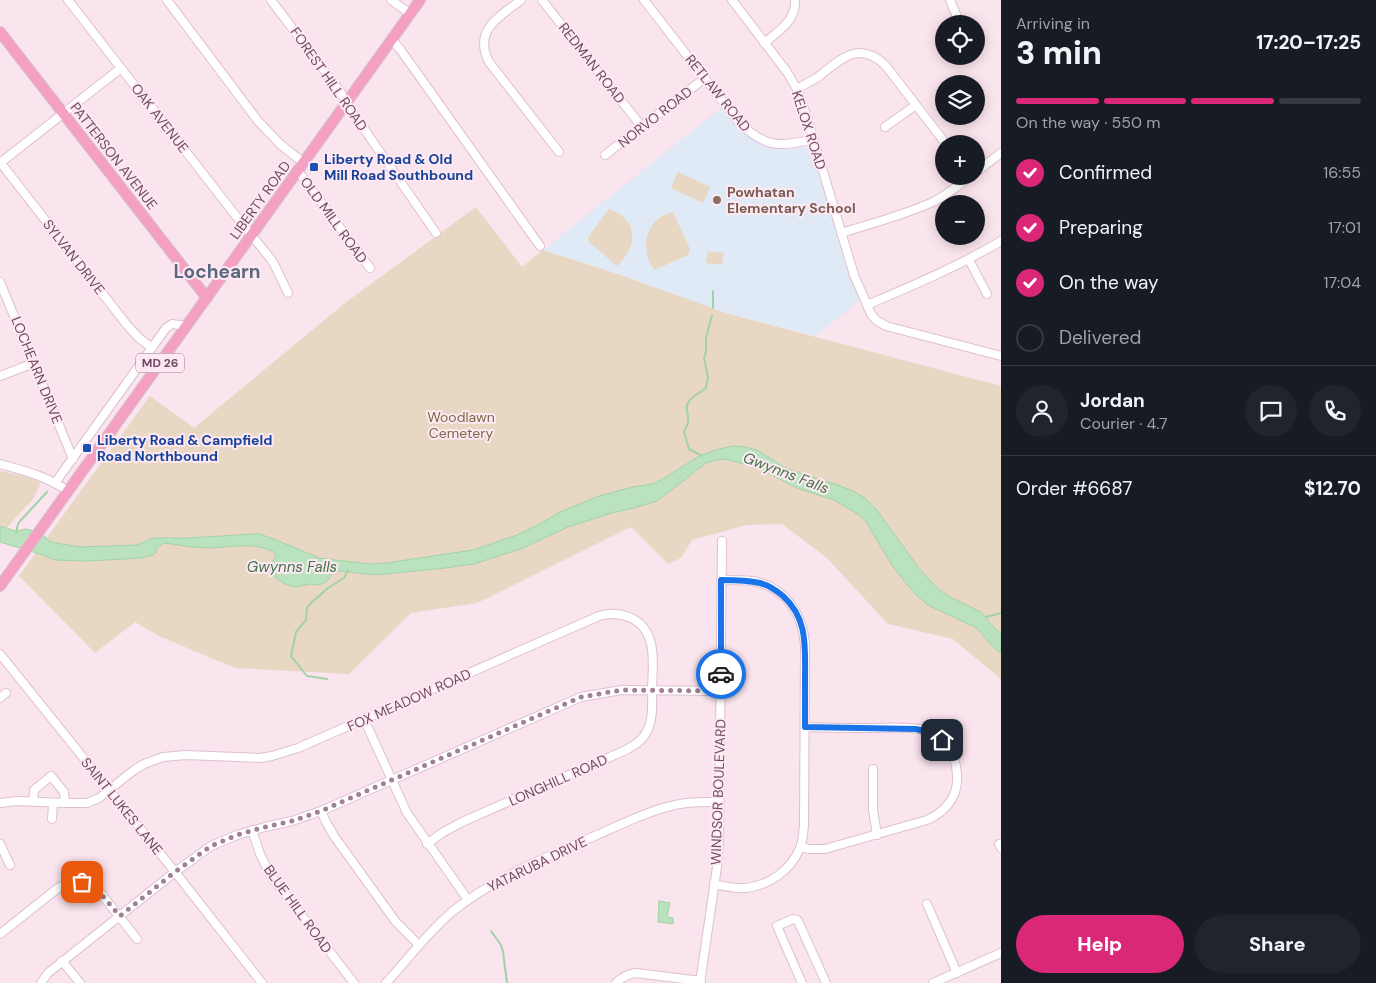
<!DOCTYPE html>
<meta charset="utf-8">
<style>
body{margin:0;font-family:"DM Sans",sans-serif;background:#20242c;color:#f1f3f6;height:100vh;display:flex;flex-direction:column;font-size:19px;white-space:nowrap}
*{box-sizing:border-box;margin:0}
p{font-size:16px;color:#9ea1a6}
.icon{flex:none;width:28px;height:28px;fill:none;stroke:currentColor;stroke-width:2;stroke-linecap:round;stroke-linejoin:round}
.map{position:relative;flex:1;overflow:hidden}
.sheet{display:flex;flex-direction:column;background:#171b24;width:375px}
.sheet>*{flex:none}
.buttons{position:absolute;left:935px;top:15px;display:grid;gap:10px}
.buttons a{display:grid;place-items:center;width:50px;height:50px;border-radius:50%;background:#171b24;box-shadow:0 2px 12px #0003;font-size:25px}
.pin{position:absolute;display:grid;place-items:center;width:42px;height:42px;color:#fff;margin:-21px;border-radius:10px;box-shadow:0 2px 8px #0006}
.courier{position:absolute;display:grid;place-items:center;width:50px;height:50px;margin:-25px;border:4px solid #1a73e8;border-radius:50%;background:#fff;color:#222;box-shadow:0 1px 6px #0007}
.head em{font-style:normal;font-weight:800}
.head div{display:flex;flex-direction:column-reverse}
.head{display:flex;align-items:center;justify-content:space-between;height:85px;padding:0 15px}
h1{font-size:32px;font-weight:800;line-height:38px}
.bar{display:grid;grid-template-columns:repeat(4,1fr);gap:8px 5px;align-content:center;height:60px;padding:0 15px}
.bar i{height:6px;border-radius:4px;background:#363941}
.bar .selected{background:#db2777}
.bar p{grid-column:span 4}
.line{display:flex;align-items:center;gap:12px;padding:0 15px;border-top:1px solid #363941}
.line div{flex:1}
.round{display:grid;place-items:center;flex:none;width:52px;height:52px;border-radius:26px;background:#20242c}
ol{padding:0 15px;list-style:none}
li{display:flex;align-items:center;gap:15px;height:55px}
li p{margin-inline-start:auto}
li .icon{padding:5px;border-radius:50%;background:#db2777;color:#fff;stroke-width:4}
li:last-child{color:#9ea1a6}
li i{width:28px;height:28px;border:2px solid #363941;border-radius:50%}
.action{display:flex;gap:10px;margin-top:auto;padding:10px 15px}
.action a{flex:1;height:58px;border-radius:30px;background:#db2777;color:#fff;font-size:20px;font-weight:800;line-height:58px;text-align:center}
.action a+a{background:#20242c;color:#f1f3f6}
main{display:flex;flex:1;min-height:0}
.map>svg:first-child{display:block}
</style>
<main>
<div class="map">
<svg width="1001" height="983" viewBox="0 0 1001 983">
<rect width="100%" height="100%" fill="#fae4ed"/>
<path fill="#e0e9f6" d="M722,107L745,135L761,144L782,149H793L806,145H809L813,148L843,253L860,300L816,336L729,314L623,276L543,250Z"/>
<g fill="#e7d7c3">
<path d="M678,172L710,187L703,203L671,188Z"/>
<path d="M476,207L522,267L543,250L623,276L729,314L1001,386V679L953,639L888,624L827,558L782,524L746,525L692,540L681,558L668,564L631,527L477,603L411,613L349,674L235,668L159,636L135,622L95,653L19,576L150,396L194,428L345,303Z"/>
<path d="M609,209C638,219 639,246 617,266L589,242L588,237Z"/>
<path d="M673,212L690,249L688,255L654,270C642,253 643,228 662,216C665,215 670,213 673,212Z"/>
<path d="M708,251L724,253L722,265L706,263Z"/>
<path d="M0,471C14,474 28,476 41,483L33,499L0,535Z"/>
</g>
<g fill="#bae2be" stroke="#a1d3a6">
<path d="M733,446L745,447L759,451L782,466L796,472L838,485L855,492L866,499L876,509L918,567L937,588L950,597L981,612L991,624L1001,634V653C990,647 985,635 975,627L928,605L915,594L893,567L865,520L858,514L834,500L797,488L762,470L748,465L724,459L715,460L706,463L657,501L634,508L615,512L568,527L523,548L474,564L445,568L375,575L339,571L333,573L327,581L319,585L310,584L296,587L285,584L273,576L270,570V566L276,556L274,552C254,542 232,547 211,548C195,548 180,545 164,543L157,547L156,552L153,555L141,558L87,561L55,560L40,554L0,542V526L16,531L27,529L42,534L51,542L79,547L137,545L153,538H189L254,534H260L286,544L319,558L370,564L386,563L473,550L517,535L536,526L560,512L599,496L633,487L652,484L661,480L698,457L715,450Z"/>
<path d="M659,901L670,903L667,917L673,918V924L658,922Z"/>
</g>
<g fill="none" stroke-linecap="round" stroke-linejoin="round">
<g stroke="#a1d3a6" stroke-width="2">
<path d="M713,308V291"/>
<path d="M702,456L689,449L684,432C686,428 688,424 688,421C689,413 684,408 689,401C693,396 701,392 706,388L708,377L704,358L706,352V338L712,315"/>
<path d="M16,533L18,524L21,520L47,492"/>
<path d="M986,617L1001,613"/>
<path d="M327,679L307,676L291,656L296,632L306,620L307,608L311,603L328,588L344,578L348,570"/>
<path d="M491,931L501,945L503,952L507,983"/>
</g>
<g stroke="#dec0d1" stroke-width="10">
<g id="minor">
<path d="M68,0L236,216L270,258L274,264L288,293"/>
<path d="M167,0L258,121L281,145L304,163"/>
<path d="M271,0L341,93L353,113L436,233"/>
<path d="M391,0L411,14"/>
<path d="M521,0C499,17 473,30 489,62L559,152"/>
<path d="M542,0L642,127"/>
<path d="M644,0L737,120C763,147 778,148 814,139"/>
<path d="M732,0L787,72L797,89L806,114L854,275L871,314L876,320L886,326L1001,356"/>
<path d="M950,0L960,24"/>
<path d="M392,40L400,49L540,246"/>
<path d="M764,43C779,31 796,21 795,0"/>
<path d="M797,89C804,85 811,81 818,77C842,58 859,40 886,66L946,144"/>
<path d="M885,127L916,105"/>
<path d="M605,155L705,78"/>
<path d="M0,162L127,325L139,338L152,348"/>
<path d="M0,163L121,68"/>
<path d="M298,171L370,268"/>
<path d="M976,172L1001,153"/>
<path d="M841,233C873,223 905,215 935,201C948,194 959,185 971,176"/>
<path d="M969,260L987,294"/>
<path d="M0,282L73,459"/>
<path d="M867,305C914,285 957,267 1001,241"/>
<path d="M0,376L34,363"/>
<path d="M0,464C25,471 46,476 68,491"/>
<path d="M55,483L166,328L172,324L186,326"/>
<path d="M0,654L175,872L262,983"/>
<path d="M0,698L6,693"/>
<path d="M364,719L407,813L468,900"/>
<path d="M873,769V810L877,835"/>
<path d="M33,801L34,790L51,776L64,792L65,803"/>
<path d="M0,803L17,801L65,803H87L99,798L134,770L144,764L163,757L186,755L260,758L272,756L298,748L599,616C609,613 619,613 629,617C658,629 653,662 652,688C652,703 654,719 646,733C642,741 634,745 626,750L462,822L442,833L427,844"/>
<path d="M321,811L326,822L334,836L396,922L419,945"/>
<path d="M52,819L53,803"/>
<path d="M252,830L260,854L271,876L354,983"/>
<path d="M0,844L10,865"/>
<path d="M999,844L1001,848"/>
<path d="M801,847L809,849H825L927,820C943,813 957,799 957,780C958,758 946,736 924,730C907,726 887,728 870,728C848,728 827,728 805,727"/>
<path d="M714,884C724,886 735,889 745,888C769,886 791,870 800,848C803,841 803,833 804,825L805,645C803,614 785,587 753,581C742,580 732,580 721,580"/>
<path d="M927,904L957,973"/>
<path d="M0,934L58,888C72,879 87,879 99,891L137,939"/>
<path d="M62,961L80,983"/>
<path d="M41,983L48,973L53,969L175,872L211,846L237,835L265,827L292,821L321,811L581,697L610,692L622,690L721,691"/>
<path d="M386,983C408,959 428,932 453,911C496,877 547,857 597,835C622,824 648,811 675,805C690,801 705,802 720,802"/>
<path d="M616,983C622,977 627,974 636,973L701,981"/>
<path d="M700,983L717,867L719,841L722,541"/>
<path d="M802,983L777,926L793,919L797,920L798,921L826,983"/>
<path d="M933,983L1001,953"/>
</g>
</g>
<g stroke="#d2c5ce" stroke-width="12">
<g id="major">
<path d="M0,32L207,298"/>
<path d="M0,586L420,0"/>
</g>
</g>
<use href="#minor" stroke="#fff" stroke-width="8"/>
<use href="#major" stroke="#f5a0c3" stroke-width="10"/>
</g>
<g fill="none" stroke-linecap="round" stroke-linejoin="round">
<path stroke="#a18195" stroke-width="5" stroke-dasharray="0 9" d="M82,882L94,886L120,916L175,872L211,846L237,835L265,827L292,821L321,811L581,697L610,692L622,690L721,691V674"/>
<path stroke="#1a73e8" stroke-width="6" d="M721,674V580C734,580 747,580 760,583C768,585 776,590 783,596C808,619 805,646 805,678C805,694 805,711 805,727L916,729C926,731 933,734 942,740"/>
</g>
<g fill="#1a4fb4" stroke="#fee9f2" stroke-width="2">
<rect x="309" y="162" width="10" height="10" rx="2.5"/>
<rect x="82" y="443" width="10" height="10" rx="2.5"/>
</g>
<circle fill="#8d6e63" stroke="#fee9f2" stroke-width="2" cx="717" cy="200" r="5"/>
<g text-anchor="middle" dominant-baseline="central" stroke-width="4" stroke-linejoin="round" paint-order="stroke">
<rect fill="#fee9f2" stroke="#9b7a8f" stroke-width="1" x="136" y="353.5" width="48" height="19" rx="4"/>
<g font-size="12" font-weight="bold" fill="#714b65">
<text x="160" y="363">MD 26</text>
</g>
<g font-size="14" fill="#714b65" stroke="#fee9f2">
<text transform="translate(592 63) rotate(52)">REDMAN ROAD</text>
<text transform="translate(329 79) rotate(55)">FOREST HILL ROAD</text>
<text transform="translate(718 93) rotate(51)">RETLAW ROAD</text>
<text transform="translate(655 117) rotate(-38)">NORVO ROAD</text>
<text transform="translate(160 118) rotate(52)">OAK AVENUE</text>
<text transform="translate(809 130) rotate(72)">KELOX ROAD</text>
<text transform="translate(114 156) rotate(52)">PATTERSON AVENUE</text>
<text transform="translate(260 200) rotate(-54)">LIBERTY ROAD</text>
<text transform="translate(334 220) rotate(54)">OLD MILL ROAD</text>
<text transform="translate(74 257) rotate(52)">SYLVAN DRIVE</text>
<text transform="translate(37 370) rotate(68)">LOCHEARN DRIVE</text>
<text transform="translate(409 700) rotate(-24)">FOX MEADOW ROAD</text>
<text transform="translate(558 780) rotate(-24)">LONGHILL ROAD</text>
<text transform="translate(718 792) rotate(-88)">WINDSOR BOULEVARD</text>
<text transform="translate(122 806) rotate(51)">SAINT LUKES LANE</text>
<text transform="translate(537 864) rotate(-26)">YATARUBA DRIVE</text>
<text transform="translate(298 909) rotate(54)">BLUE HILL ROAD</text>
</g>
<g font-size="14" font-weight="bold" fill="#164399" stroke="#fee9f2" text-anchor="start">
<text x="324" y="159">Liberty Road &amp; Old<tspan x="324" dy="16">Mill Road Southbound</tspan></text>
<text x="97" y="440">Liberty Road &amp; Campfield<tspan x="97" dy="16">Road Northbound</tspan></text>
</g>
<g font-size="14" font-weight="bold" fill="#785e54" stroke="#fee9f2" text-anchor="start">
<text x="727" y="192">Powhatan<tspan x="727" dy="16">Elementary School</tspan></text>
</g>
<g font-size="14" fill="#7b6947" stroke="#fee9f2">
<text x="461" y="417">Woodlawn<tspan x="461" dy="16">Cemetery</tspan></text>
</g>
<g font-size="15" font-style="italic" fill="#407647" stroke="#fee9f2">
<text transform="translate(786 473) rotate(21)">Gwynns Falls</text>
<text x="292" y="567">Gwynns Falls</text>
</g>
<g font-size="19" font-weight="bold" fill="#5a6980" stroke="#fee9f2">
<text x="217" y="271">Lochearn</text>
</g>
</g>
</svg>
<div class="buttons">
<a><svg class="icon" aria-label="locate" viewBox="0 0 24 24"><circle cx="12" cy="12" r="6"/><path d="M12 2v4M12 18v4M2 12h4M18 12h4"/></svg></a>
<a><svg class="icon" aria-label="layers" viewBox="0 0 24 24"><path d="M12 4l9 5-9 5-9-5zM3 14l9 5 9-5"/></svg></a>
<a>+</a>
<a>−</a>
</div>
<div class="pin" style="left:82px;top:882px;background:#ea580c"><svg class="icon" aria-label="bag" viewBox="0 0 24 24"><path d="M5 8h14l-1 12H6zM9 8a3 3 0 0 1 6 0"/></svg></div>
<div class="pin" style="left:942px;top:740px;background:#1f2937"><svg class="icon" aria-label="home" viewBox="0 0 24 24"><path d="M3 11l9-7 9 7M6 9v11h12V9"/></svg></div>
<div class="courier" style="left:721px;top:674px"><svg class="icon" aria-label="car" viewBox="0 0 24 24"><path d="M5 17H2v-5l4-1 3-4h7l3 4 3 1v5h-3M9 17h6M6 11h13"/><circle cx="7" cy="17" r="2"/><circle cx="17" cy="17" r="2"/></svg></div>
</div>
<section class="sheet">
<div class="head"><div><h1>3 min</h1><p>Arriving in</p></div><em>17:20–17:25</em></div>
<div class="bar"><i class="selected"></i><i class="selected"></i><i class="selected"></i><i></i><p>On the way · 550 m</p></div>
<ol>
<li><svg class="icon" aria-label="check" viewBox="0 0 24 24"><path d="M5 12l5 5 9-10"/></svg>Confirmed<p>16:55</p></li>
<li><svg class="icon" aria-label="check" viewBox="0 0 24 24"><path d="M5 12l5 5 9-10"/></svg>Preparing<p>17:01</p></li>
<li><svg class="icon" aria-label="check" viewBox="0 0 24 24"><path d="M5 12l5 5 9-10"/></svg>On the way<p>17:04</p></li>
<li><i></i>Delivered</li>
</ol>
<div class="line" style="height:90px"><a class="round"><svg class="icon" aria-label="person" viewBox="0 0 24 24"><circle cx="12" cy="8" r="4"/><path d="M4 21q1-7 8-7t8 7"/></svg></a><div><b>Jordan</b><p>Courier · 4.7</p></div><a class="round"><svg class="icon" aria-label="chat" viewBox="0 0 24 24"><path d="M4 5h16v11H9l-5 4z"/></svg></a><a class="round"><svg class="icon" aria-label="phone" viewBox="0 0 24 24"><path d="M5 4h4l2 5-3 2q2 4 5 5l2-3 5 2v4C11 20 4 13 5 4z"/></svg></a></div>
<div class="line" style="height:65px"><div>Order #6687</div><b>$12.70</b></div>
<div class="action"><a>Help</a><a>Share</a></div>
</section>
</main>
